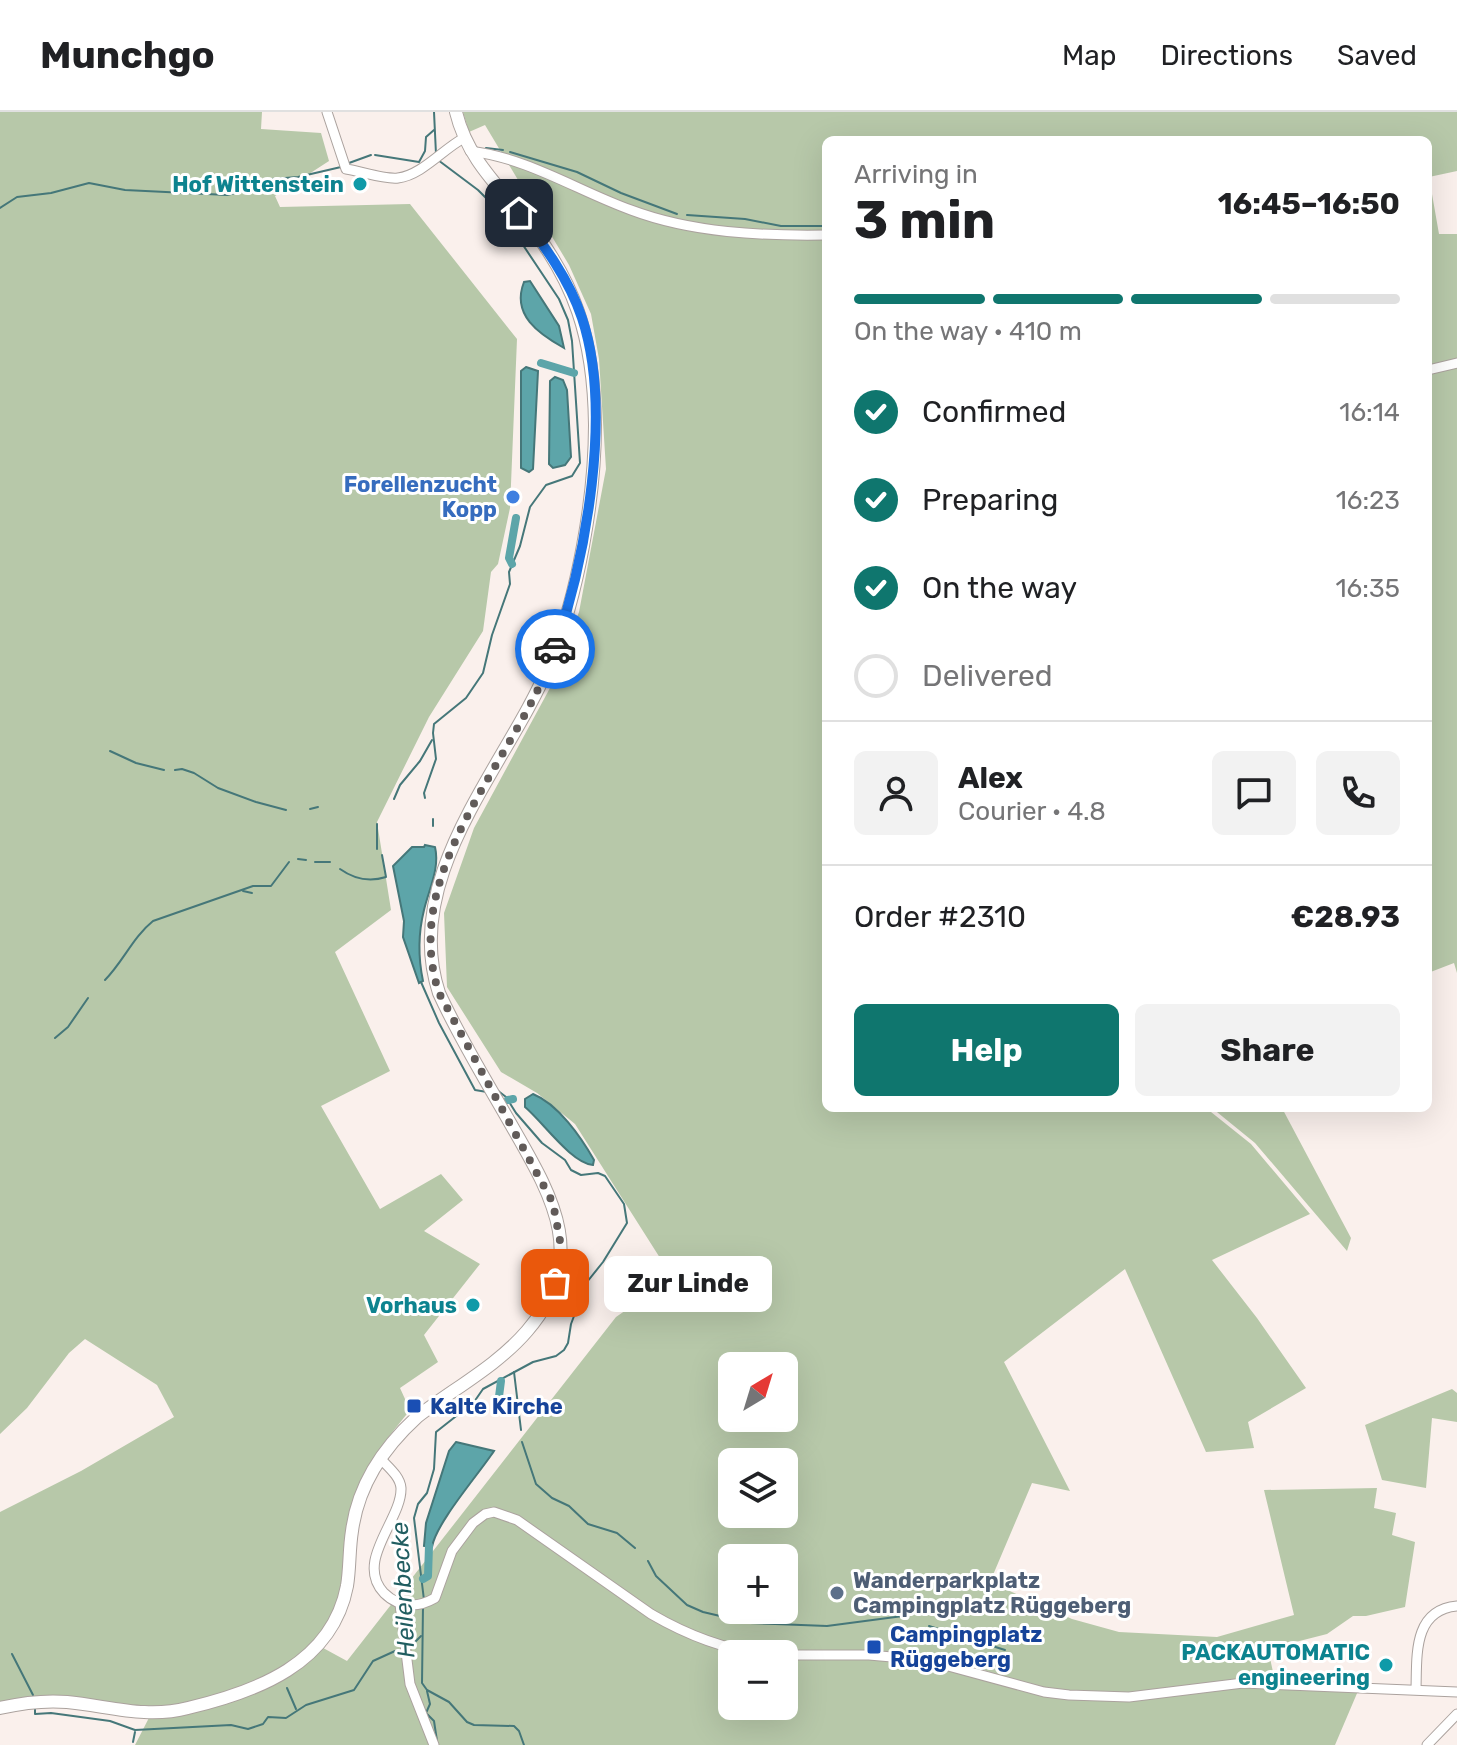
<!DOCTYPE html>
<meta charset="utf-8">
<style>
body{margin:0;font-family:Rubik,sans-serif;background:#f2f2f2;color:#202124;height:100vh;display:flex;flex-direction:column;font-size:30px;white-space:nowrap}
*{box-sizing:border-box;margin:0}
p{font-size:26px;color:#757577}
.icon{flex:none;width:44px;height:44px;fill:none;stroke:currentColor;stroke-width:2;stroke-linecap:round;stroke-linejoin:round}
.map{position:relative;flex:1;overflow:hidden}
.panel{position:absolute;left:822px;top:24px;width:610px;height:976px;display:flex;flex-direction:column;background:#fff;border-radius:12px;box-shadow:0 8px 32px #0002}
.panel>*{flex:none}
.needle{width:52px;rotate:38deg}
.tools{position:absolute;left:718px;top:1240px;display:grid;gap:16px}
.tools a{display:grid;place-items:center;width:80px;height:80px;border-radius:12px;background:#fff;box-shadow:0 8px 32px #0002;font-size:40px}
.pin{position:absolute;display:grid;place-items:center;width:68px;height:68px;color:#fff;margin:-34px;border-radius:16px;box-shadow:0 4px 12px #0006}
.courier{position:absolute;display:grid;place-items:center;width:80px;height:80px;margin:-40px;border:6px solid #1a73e8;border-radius:50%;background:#fff;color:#222;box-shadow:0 2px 10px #0007}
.bubble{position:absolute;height:56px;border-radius:12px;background:#fff;box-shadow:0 8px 32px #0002;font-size:26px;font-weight:700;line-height:56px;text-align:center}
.summary em{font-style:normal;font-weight:700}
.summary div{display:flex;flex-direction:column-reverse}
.summary{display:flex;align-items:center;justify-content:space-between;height:136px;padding:0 32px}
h1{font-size:52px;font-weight:700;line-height:60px}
.bar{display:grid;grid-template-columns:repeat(4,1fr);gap:12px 8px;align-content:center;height:96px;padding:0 32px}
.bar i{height:10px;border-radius:6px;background:#e0e0e0}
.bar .active{background:#0f766e}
.bar p{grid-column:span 4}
.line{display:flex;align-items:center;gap:20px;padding:0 32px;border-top:2px solid #e0e0e0}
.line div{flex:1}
.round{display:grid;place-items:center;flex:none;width:84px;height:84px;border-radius:12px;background:#f2f2f2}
ol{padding:0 32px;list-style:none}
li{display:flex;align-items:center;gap:24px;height:88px}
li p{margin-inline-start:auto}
li .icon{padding:8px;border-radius:50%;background:#0f766e;color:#fff;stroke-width:4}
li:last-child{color:#757577}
li i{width:44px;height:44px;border:4px solid #e0e0e0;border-radius:50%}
.action{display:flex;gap:16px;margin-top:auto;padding:16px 32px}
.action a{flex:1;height:92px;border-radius:12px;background:#0f766e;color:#fff;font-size:32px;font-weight:700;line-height:92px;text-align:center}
.action a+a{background:#f2f2f2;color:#202124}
header{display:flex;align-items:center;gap:48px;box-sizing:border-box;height:112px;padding:0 40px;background:#fff;border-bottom:2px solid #e0e0e0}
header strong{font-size:38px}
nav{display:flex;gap:44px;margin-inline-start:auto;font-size:28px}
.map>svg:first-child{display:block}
</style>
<header>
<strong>Munchgo</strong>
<nav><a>Map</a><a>Directions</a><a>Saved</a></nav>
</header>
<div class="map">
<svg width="1457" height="1633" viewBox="0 0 1457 1633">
<rect width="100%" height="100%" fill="#faf0ec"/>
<g fill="#b7c8a9" fill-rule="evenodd">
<path d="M0,0H262L261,17L321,21L329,49L275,84L280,95L410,92L517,227L510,396L498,452L491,460L483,519L429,605L377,710L391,798L335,840L390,959L321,994L380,1097L441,1062L463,1088L424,1119L480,1152L424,1223L438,1250L400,1276L410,1298C389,1325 366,1350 356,1382C338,1439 355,1478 314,1531L347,1549L616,1205L645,1185L681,1179L575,1012L537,981L501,960L447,875L444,801L474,716L550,576L579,500L606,357L599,247L591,202L569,153L485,13L469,20L463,0H1457V59L1429,65L1439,122H1457V861L1454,851L1428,861V28H826V996H1206L1251,1032L1310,1102L1212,1148L1257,1206L1306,1276L1248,1310L1254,1336L1206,1340L1125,1157L1004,1250L1070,1379L1032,1371L990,1470L1072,1507L1119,1520L1217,1525L1294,1503L1264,1378L1377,1376L1374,1396L1396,1401L1392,1423L1415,1430L1405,1495L1366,1504H1353L1327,1522L1268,1537L1275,1569C1196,1568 1125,1591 1044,1577C1027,1574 1009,1567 992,1561C960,1549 925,1543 891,1541L888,1547C955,1555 1018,1582 1085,1586C1138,1590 1184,1579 1236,1575C1277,1572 1318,1577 1358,1579L1335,1633H135L153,1598C101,1591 52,1582 0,1592V1400L81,1359L174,1305L157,1273L85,1227L69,1241L27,1296L0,1322ZM732,1254H784V1306H732ZM732,1350H784V1402H732ZM732,1446H784V1498H732ZM732,1542H784V1594H732Z"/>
<path d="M1212,996H1282L1351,1126L1347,1139L1255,1031Z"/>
<path d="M1452,1277L1457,1281V1310L1432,1306L1426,1376L1382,1368L1365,1313Z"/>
</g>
<g fill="#5da5a9" stroke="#457779" stroke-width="2">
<path d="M530,169L559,214L564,236C539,222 511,203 524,170Z"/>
<path d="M526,255L538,259L533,357L529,360L521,356V259Z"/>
<path d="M555,265L563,268L567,278L571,345L565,353L553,356L549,352L550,269Z"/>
<path d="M425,733L435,735C440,756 429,777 424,798C418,822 418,845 423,869L419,871L403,825L404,809L393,754L412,735H424Z"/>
<path d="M533,982C558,992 581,1025 594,1048L593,1053C571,1051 543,1010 525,995V987Z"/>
<path d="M456,1330L494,1339C478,1363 436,1411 432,1435L424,1434L426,1411L449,1339Z"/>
</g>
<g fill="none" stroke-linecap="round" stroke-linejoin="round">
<g stroke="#457779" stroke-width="2">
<path d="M434,0L436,42"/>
<path d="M486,36L503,38"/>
<path d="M510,40L577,60L621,81L677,102"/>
<path d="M375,43L419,50L425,39L426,25L434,18"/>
<path d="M349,51L371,43"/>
<path d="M272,67L298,65L341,55"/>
<path d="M0,96L17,85L51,81L89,71L125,78L227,83L252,77L261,72"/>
<path d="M687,103L745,107L781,114H826"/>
<path d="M110,639L136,651L164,658"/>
<path d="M175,658L182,657L194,661L218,676L256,690L286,698"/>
<path d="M425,686L424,681L436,647L433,621L434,612L466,586L483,561L492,523L510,472L509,460L520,434L530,395L546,373L572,364L580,351L572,229L568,208L559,187L503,103L478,78L438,48"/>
<path d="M394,687L400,673L420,649L432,628"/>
<path d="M310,697L318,695"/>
<path d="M433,707V714"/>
<path d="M377,712V737"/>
<path d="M298,747L306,748"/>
<path d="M315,750H330"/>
<path d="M340,757C354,767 370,770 386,765L382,743"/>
<path d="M243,779L252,781"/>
<path d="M105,868C123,850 133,825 153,809L253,774H271L289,750"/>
<path d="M421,870L439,911L475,978L487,980"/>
<path d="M55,926L68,915L88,886"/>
<path d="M514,1260L521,1318"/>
<path d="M522,1330L536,1372L552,1386L569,1394L588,1412L617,1421L635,1436"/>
<path d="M648,1449L656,1464L687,1493L703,1500L750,1511L827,1514L903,1504"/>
<path d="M424,1488L414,1406L418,1392L427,1381L434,1357L436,1320L474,1290L483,1277L533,1250L556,1244L564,1238L568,1231L571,1212L587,1170L603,1150L627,1111L624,1092L605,1064L598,1061L581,1063L571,1058L565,1048L542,1031L516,1001L506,985L497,978"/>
<path d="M423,1494L422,1571L427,1578L449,1590L467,1610L474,1613L514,1614L519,1619L524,1633"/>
<path d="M929,1514L1005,1538"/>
<path d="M411,1534L421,1524"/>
<path d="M12,1542L33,1583"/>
<path d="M287,1576L296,1597"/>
<path d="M427,1579L430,1592L426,1601L434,1609L437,1629"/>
<path d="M35,1597V1602L51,1601L110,1609L135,1618L231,1613L248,1617L263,1612L268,1605L286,1606L306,1593L354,1578L373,1549L395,1539"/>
<path d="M133,1630L135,1620"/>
</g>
<g stroke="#5da5a9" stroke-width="8">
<path d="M541,251L574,261"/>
<path d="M512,452L509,446L516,406"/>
<path d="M508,988L513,987"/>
<path d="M497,1300L501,1269"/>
<path d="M423,1467L428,1464L429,1434"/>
</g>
<g stroke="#aba29e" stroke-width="11">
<g id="minor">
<path d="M327,0L346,57C360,59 386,68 398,66C422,63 443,37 464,26"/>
<path d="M470,39C528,46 578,79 631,98C692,121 762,124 826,123"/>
<path d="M1428,258L1457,251"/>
<path d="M380,1346C388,1355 400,1364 401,1376C402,1408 354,1449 384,1481C392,1489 401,1493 412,1493C420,1493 428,1490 435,1486L452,1439L473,1411L485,1402L494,1400L517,1408L651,1502C687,1523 722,1537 763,1542"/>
<path d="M400,1492L410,1572L434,1633"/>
<path d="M784,1543H869L926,1548L1044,1580L1069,1583L1129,1585L1243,1571L1457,1580"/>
<path d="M1416,1577C1417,1543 1413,1498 1457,1494"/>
<path d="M1427,1633L1457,1602"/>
</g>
</g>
<g stroke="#aba29e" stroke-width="14">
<path id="major" d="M0,1596C22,1591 44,1588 67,1590C109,1594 146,1607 188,1596C256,1580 332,1552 347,1474C350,1456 349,1437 352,1419C358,1373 383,1336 417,1305C453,1277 497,1254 527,1219C592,1144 550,1081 509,1009C485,967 459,925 439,881C400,763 508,653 550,551C578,484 595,385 595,313C594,227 576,168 520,101C493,69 466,42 456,0"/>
</g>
<use href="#minor" stroke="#fff" stroke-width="9"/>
<use href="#major" stroke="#fff" stroke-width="12"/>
</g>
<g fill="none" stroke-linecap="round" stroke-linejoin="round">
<path stroke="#615b59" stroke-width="8" stroke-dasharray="0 14.4" d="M555,1171L560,1129L553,1091L439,881C398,757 518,646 555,537"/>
<path stroke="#1a73e8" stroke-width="10" d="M519,101C544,133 569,167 582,206C613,299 586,445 555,537"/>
</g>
<g fill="#0f9aa8" stroke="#fff" stroke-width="3">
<circle cx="360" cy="72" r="8"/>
<circle cx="473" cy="1193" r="8"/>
<circle cx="1386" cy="1553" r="8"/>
</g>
<circle fill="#3f7fe0" stroke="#fff" stroke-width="3" cx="513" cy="385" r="8"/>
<g fill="#1a4fb4" stroke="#fff" stroke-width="3">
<rect x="406" y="1286" width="16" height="16" rx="4"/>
<rect x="866" y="1527" width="16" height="16" rx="4"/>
</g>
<circle fill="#5c6f8a" stroke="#fff" stroke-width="3" cx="837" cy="1481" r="8"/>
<g text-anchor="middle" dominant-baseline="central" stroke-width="6" stroke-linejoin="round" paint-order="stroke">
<g font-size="22" font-weight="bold" fill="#0d838f" stroke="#fff" text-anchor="end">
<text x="344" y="72">Hof Wittenstein</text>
<text x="457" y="1193">Vorhaus</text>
<text x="1370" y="1540">PACKAUTOMATIC<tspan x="1370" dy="25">engineering</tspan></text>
</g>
<g font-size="22" font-weight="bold" fill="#366cbe" stroke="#fff" text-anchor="end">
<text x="497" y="372">Forellenzucht<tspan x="497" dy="25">Kopp</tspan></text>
</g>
<g font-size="22" font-weight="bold" fill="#164399" stroke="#fff" text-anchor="start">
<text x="430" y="1294">Kalte Kirche</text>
<text x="890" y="1522">Campingplatz<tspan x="890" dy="25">Rüggeberg</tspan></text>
</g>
<g font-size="22" font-weight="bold" fill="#4e5e75" stroke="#fff" text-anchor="start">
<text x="853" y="1468">Wanderparkplatz<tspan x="853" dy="25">Campingplatz Rüggeberg</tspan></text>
</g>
<g font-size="24" font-style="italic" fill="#215e61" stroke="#fff">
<text transform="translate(403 1478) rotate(-93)">Heilenbecke</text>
</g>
</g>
</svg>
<div class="tools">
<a><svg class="needle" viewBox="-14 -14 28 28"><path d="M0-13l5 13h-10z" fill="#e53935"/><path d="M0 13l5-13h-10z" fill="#757577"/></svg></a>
<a><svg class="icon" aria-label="layers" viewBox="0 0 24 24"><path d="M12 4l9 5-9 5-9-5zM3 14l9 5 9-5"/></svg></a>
<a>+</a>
<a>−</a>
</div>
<div class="pin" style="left:555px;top:1171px;background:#ea580c"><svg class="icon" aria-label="bag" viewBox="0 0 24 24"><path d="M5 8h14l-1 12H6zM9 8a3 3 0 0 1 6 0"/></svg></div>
<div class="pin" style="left:519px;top:101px;background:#1f2937"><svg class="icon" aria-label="home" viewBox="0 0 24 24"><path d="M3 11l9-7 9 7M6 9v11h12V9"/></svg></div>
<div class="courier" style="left:555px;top:537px"><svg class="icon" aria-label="car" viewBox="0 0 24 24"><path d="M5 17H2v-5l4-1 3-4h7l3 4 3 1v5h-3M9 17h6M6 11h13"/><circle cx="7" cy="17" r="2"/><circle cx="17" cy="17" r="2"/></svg></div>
<div class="bubble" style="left:604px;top:1144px;width:168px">Zur Linde</div>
<section class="panel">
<div class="summary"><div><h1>3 min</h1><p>Arriving in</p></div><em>16:45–16:50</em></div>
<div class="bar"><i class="active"></i><i class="active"></i><i class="active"></i><i></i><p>On the way · 410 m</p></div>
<ol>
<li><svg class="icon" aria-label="check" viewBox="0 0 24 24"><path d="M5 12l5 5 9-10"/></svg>Confirmed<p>16:14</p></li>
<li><svg class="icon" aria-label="check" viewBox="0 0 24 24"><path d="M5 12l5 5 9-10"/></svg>Preparing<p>16:23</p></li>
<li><svg class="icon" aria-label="check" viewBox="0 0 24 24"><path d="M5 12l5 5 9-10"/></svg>On the way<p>16:35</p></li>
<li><i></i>Delivered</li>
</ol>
<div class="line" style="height:144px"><a class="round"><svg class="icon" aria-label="person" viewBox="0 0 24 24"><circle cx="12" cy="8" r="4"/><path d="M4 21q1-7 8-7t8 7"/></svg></a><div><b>Alex</b><p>Courier · 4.8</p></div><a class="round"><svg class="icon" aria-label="chat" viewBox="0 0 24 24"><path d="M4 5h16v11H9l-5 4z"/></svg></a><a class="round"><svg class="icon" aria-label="phone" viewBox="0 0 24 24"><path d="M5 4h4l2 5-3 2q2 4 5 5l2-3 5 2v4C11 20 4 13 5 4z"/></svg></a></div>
<div class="line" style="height:104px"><div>Order #2310</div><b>€28.93</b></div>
<div class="action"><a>Help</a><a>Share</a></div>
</section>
</div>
